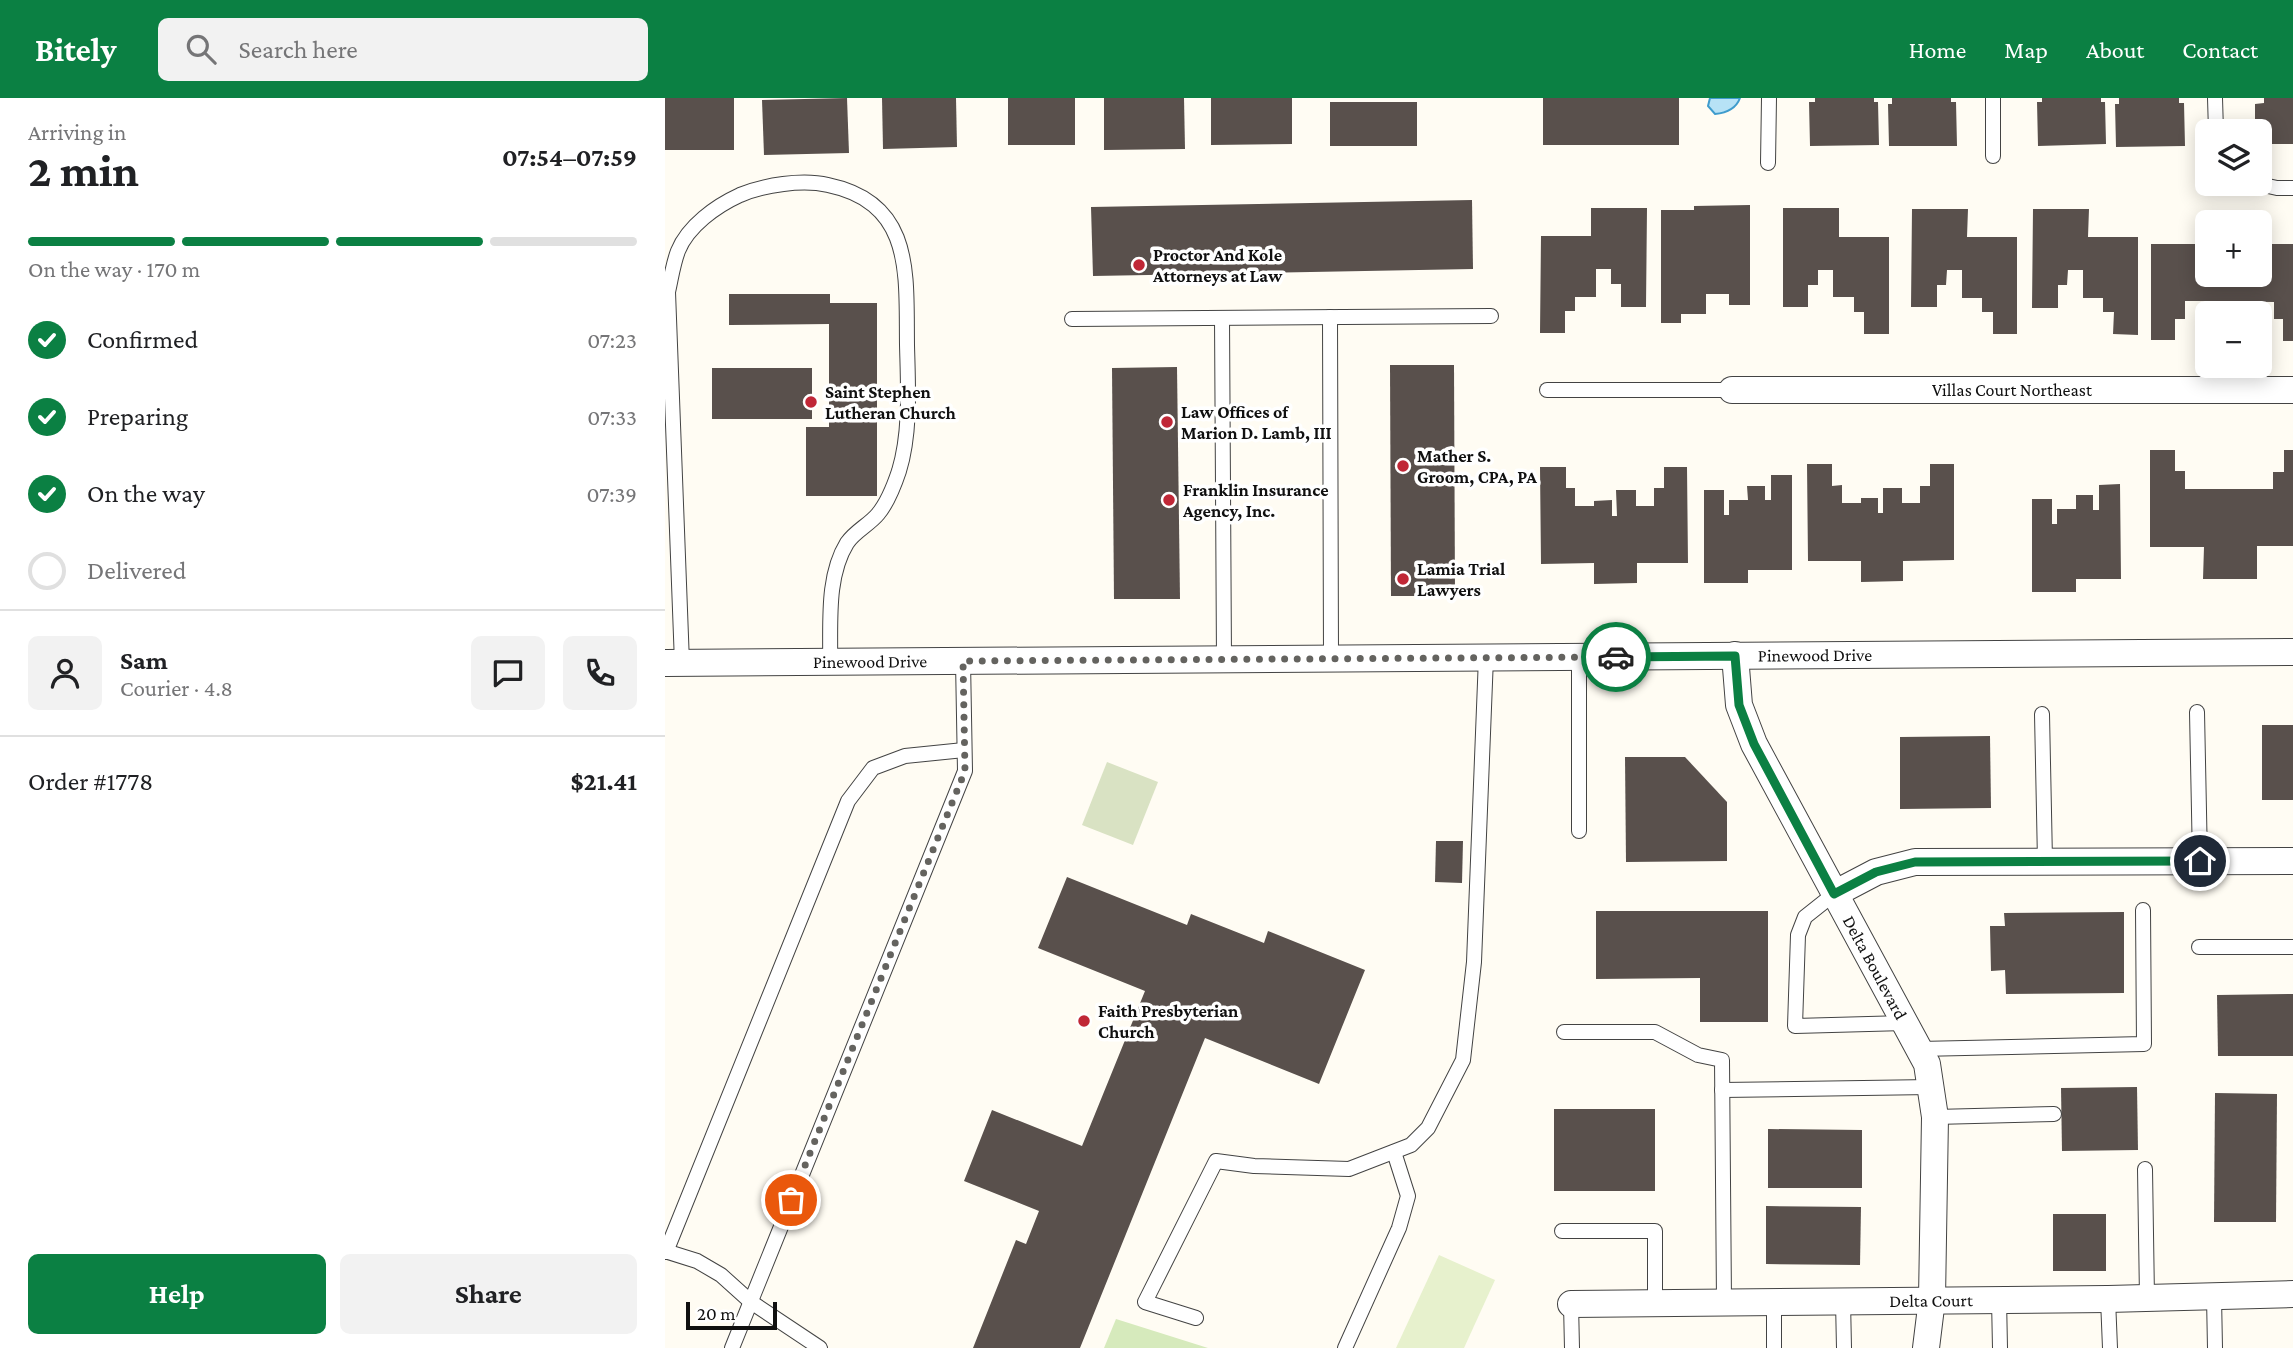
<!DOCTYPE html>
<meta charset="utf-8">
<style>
body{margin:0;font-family:"Crimson Pro",serif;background:#f2f2f2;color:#202124;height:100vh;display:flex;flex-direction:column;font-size:26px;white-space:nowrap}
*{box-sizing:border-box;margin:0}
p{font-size:23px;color:#757577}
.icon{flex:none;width:38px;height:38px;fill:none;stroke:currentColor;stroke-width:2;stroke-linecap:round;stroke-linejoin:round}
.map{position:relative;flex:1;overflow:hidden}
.sheet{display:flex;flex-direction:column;background:#fff;width:665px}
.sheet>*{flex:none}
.fabs{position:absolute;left:1530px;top:21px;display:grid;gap:14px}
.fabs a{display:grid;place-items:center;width:77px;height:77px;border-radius:10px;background:#fff;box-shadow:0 4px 18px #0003;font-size:35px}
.scale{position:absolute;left:21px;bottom:18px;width:91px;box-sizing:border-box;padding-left:7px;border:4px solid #101010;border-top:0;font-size:19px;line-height:24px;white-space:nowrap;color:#101010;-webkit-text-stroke:5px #fff;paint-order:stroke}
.pin{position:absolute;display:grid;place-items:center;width:60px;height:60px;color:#fff;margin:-30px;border:4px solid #fff;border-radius:50%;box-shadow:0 2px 7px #0007}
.courier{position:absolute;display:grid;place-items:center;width:70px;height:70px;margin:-35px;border:5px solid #0b8043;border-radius:50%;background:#fff;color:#222;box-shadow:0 2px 9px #0007}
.headline em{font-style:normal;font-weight:700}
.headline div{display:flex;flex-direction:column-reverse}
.headline{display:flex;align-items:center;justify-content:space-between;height:119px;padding:0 28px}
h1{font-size:46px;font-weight:700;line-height:52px}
.bar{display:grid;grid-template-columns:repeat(4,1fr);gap:10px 7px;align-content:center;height:84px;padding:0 28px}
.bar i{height:9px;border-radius:5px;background:#e0e0e0}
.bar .selected{background:#0b8043}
.bar p{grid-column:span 4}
.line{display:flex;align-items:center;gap:18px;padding:0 28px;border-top:2px solid #e0e0e0}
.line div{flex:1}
.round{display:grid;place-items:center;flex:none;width:74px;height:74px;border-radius:10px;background:#f2f2f2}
ol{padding:0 28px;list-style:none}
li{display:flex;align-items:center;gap:21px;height:77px}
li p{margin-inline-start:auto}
li .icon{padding:7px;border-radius:50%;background:#0b8043;color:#fff;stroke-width:4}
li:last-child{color:#757577}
li i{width:38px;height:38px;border:4px solid #e0e0e0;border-radius:50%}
.cta{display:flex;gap:14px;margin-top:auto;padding:14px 28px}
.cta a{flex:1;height:80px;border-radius:10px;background:#0b8043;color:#fff;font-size:28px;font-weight:700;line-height:80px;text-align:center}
.cta a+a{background:#f2f2f2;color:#202124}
header{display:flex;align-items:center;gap:42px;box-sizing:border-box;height:98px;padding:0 35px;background:#0b8043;color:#fff}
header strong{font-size:33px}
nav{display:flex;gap:38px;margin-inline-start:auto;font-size:24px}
.search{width:490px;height:63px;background:#f2f2f2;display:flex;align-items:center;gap:18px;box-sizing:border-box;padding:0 24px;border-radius:10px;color:#757577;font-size:26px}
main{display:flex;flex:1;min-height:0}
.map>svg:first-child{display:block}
</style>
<header>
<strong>Bitely</strong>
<div class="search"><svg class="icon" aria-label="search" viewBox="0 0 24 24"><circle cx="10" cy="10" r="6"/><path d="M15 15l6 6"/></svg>Search here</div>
<nav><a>Home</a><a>Map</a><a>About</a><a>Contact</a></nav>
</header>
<main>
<section class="sheet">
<div class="headline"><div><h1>2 min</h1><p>Arriving in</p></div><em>07:54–07:59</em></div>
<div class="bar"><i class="selected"></i><i class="selected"></i><i class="selected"></i><i></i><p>On the way · 170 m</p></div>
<ol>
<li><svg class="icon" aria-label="check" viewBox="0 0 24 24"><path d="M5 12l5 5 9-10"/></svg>Confirmed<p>07:23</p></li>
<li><svg class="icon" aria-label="check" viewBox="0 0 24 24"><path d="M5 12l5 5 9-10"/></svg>Preparing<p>07:33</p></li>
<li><svg class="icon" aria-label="check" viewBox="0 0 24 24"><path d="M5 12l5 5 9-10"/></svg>On the way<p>07:39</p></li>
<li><i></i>Delivered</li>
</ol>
<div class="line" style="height:126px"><a class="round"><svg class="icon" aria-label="person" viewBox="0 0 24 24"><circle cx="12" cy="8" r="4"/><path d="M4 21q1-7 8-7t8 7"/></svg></a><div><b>Sam</b><p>Courier · 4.8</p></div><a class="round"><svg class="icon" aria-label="chat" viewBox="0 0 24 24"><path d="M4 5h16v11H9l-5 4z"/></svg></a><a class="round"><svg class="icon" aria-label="phone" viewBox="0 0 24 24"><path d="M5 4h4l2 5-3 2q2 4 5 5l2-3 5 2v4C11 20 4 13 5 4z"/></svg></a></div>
<div class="line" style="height:91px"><div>Order #1778</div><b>$21.41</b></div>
<div class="cta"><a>Help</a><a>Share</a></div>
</section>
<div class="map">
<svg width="1628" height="1250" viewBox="0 0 1628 1250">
<rect width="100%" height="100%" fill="#fffcf3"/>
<path fill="#d6eabc" d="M451,1221L543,1250H439Z"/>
<path fill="#d9e2c3" d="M442,664L493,684L468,747L417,727Z"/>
<path fill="#e7f1cd" d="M774,1157L830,1182L799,1250H731Z"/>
<path fill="#b7e2f6" stroke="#3f9ccd" stroke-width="2" d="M1045,0H1075C1071,11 1061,15 1050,16L1043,8Z"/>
<g fill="#59504c">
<rect x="0" y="0" width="69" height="52"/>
<path d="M182,0L184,55L99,57L97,2Z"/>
<path d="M217,0H291L292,49L218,51Z"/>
<rect x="343" y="0" width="67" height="47"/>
<path d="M439,0H519L520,51L439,52Z"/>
<path d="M546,0H627V46L546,47Z"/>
<rect x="878" y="0" width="136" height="47"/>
<path d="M1150,0H1209V4H1213L1214,47L1145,48L1144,4H1150Z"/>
<path d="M1227,0H1286V4H1291L1292,48H1224L1223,6H1227Z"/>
<path d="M1377,0H1436V4H1440L1441,46L1373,48L1372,4H1377Z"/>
<path d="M1454,0H1514V5H1519L1520,48L1451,49L1450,6H1454Z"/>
<path d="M1599,0H1628V46H1594V33H1590V6L1599,5Z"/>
<rect x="665" y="4" width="87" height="44"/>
<path d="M807,102L808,171L428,178L426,109Z"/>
<path d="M1085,107V207H1064V196H1041V216H1016V225H996V112H1029V108Z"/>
<path d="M926,110H982L981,209H956V186H946V171H931V199H910V213H900V235H875L876,138H926Z"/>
<path d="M1118,110H1174V139H1224V236H1199V214H1189V199H1168V172H1153V187H1143V209H1118Z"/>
<path d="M1247,111H1303L1302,139H1352V236H1328V214H1317V200H1297V172H1282L1281,187H1272V209H1246Z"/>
<path d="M1368,111H1424L1423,139H1473V237L1448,236L1449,214H1438V200H1418V172H1403L1402,187H1393V210H1367Z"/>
<path d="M1537,114H1590V124H1542V177H1594V146H1628V243H1618V221H1609V204L1536,203H1520V221H1510V242H1486V146H1536Z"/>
<path d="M64,196H165V205H212V398H141V329H164V226L64,227Z"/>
<path d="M725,267H789L790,498H726Z"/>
<path d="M512,269L515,501H449L447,270Z"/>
<rect x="47" y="270" width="100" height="51"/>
<path d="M1485,352H1510V373H1520V391H1608V374H1619V352H1628V448H1592V481H1538L1539,449H1485Z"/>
<path d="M1142,366H1167V388L1177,387V405H1196V400H1213V415H1218V390H1237V405H1255V388H1265V366H1289V462L1238,463V483L1196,484V463H1143Z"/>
<path d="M875,369H901V390H910V408H929V403L947,402V418H952L951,392H971V408H989V390H999V369H1022L1023,465H972V485L929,486V465L876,466Z"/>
<path d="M1106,377H1127V472H1083V485H1039V392H1059V417H1064V402H1083L1082,388H1100V402H1106Z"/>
<path d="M1455,386L1456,481H1411V494H1367V401H1387V426H1392V411H1411V397H1428V412H1434V387Z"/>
<rect x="1597" y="627" width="31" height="75"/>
<path d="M1325,638L1326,710L1235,711V639Z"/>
<path d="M960,659H1020L1062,704V763L961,764Z"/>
<path d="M771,743H798L797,785L770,784Z"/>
<path d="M402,779L522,827L526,816L599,845L603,833L700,872L654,986L540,940L415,1250H308L351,1142L361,1146L374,1113L299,1083L327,1012L417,1048L480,893L373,850Z"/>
<path d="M931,813H1103V924H1035V880L931,881Z"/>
<path d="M1459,814V895L1341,896L1340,872L1326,873L1325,828H1340L1339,815Z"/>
<path d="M1628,896V958H1553L1552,897Z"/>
<path d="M1472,989L1473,1052L1397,1053L1396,990Z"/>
<path d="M1550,995L1612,996L1611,1124H1549Z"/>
<rect x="889" y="1011" width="101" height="82"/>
<path d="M1103,1031L1197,1032V1090H1103Z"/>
<path d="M1101,1108L1196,1109L1195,1167L1101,1166Z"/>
<rect x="1388" y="1116" width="53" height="57"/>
</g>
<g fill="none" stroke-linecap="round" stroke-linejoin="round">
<g stroke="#434343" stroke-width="16">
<g id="lane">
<path d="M1550,0L1551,33"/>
<path d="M1328,58V0"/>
<path d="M1103,65L1104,0"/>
<path d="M1594,86L1612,90H1628"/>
<path d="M665,219L666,560"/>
<path d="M557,220L559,561"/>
<path d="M407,221L826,218"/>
<path d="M882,292H1067"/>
<path d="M17,565L3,194C6,181 8,166 13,153C23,128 51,108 75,97C99,87 137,81 163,87C249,105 241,176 242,247C243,288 246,334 234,373C229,388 223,404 213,416C204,427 190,433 182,445C161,479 166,526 165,564"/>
<path d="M1532,614L1535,763"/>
<path d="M1377,616L1380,763"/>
<path d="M914,733V559"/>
<path d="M1169,796L1140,819L1133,837L1130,928L1240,925"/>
<path d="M1534,849H1628"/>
<path d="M899,934H990L1033,957L1057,962L1059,1204"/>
<path d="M1254,951L1479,946L1478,812"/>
<path d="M1057,992L1266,989"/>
<path d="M1270,1019L1389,1016"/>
<path d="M1480,1071L1482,1200"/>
<path d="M897,1133H990V1205"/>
<path d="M0,1153L32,1163L56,1177L86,1204L155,1250"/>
<path d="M1,1154L183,703L208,670L240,658L299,652"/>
<path d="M1549,1199L1550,1250"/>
<path d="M1334,1201L1335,1250"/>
<path d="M1443,1201L1445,1250"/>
<path d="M1109,1203V1250"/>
<path d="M1178,1203L1179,1250"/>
<path d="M906,1206L907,1250"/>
<path d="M531,1220L480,1204L551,1063L589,1068L684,1071L746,1047L763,1030L798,962L809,864L821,559"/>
<path d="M67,1250L300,673L298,563"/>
<path d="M680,1250L734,1130L743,1098L729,1054"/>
</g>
</g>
<g stroke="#434343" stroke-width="28">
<g id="street">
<path id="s1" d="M1067,292H1628"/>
<path id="s2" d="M1070,557L1074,607L1089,646L1262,966L1270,1019L1267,1201L1261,1250"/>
<path id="s3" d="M0,565L1628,554"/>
<path d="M1169,796L1211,774L1250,764L1628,763"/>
<path id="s4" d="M906,1206L1443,1201L1628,1196"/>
</g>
</g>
<use href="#lane" stroke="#fff" stroke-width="14"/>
<use href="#street" stroke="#fff" stroke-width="26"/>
</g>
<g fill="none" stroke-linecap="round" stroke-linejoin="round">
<path stroke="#64635f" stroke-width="7" stroke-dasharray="0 12.6" d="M126,1102L300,673L298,563L951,559"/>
<path stroke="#0b8043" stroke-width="9" d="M951,559L1070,558L1074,607L1089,646L1169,796L1211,774L1250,764L1535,763"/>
</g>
<g fill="#c02736" stroke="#fff" stroke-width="2.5">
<circle cx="474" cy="167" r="7"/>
<circle cx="146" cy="304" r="7"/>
<circle cx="502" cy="324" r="7"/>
<circle cx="738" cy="368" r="7"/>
<circle cx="504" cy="402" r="7"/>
<circle cx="738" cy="481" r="7"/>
<circle cx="419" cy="923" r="7"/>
</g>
<g text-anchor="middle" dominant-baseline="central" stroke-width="7" stroke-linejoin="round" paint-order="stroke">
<g font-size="18" font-weight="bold" fill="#101010" stroke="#fff" text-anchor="start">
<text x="488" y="157">Proctor And Kole<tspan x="488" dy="21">Attorneys at Law</tspan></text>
<text x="160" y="294">Saint Stephen<tspan x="160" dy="21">Lutheran Church</tspan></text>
<text x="516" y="314">Law Offices of<tspan x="516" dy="21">Marion D. Lamb, III</tspan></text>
<text x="752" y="358">Mather S.<tspan x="752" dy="21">Groom, CPA, PA</tspan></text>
<text x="518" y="392">Franklin Insurance<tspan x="518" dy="21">Agency, Inc.</tspan></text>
<text x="752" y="471">Lamia Trial<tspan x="752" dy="21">Lawyers</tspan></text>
<text x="433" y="913">Faith Presbyterian<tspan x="433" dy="21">Church</tspan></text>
</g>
<g font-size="18" fill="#101010" stroke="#fff">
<text stroke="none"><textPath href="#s1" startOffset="280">Villas Court Northeast</textPath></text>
<text stroke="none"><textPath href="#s3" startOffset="1150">Pinewood Drive</textPath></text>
<text stroke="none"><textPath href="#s3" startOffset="205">Pinewood Drive</textPath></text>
<text stroke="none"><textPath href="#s2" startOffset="346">Delta Boulevard</textPath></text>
<text stroke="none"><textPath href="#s4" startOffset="360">Delta Court</textPath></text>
</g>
</g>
</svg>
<div class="fabs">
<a><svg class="icon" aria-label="layers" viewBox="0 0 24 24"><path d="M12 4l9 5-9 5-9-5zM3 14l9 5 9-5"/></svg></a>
<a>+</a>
<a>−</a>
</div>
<div class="scale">20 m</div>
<div class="pin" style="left:126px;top:1102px;background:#ea580c"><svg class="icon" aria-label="bag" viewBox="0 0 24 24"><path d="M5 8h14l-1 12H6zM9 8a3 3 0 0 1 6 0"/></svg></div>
<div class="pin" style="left:1535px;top:763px;background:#1f2937"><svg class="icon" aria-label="home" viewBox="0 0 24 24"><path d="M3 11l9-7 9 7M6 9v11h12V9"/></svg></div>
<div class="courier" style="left:951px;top:559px"><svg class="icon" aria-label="car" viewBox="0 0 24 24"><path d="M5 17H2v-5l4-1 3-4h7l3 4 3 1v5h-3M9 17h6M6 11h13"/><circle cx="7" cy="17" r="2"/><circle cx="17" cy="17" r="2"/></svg></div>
</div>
</main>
